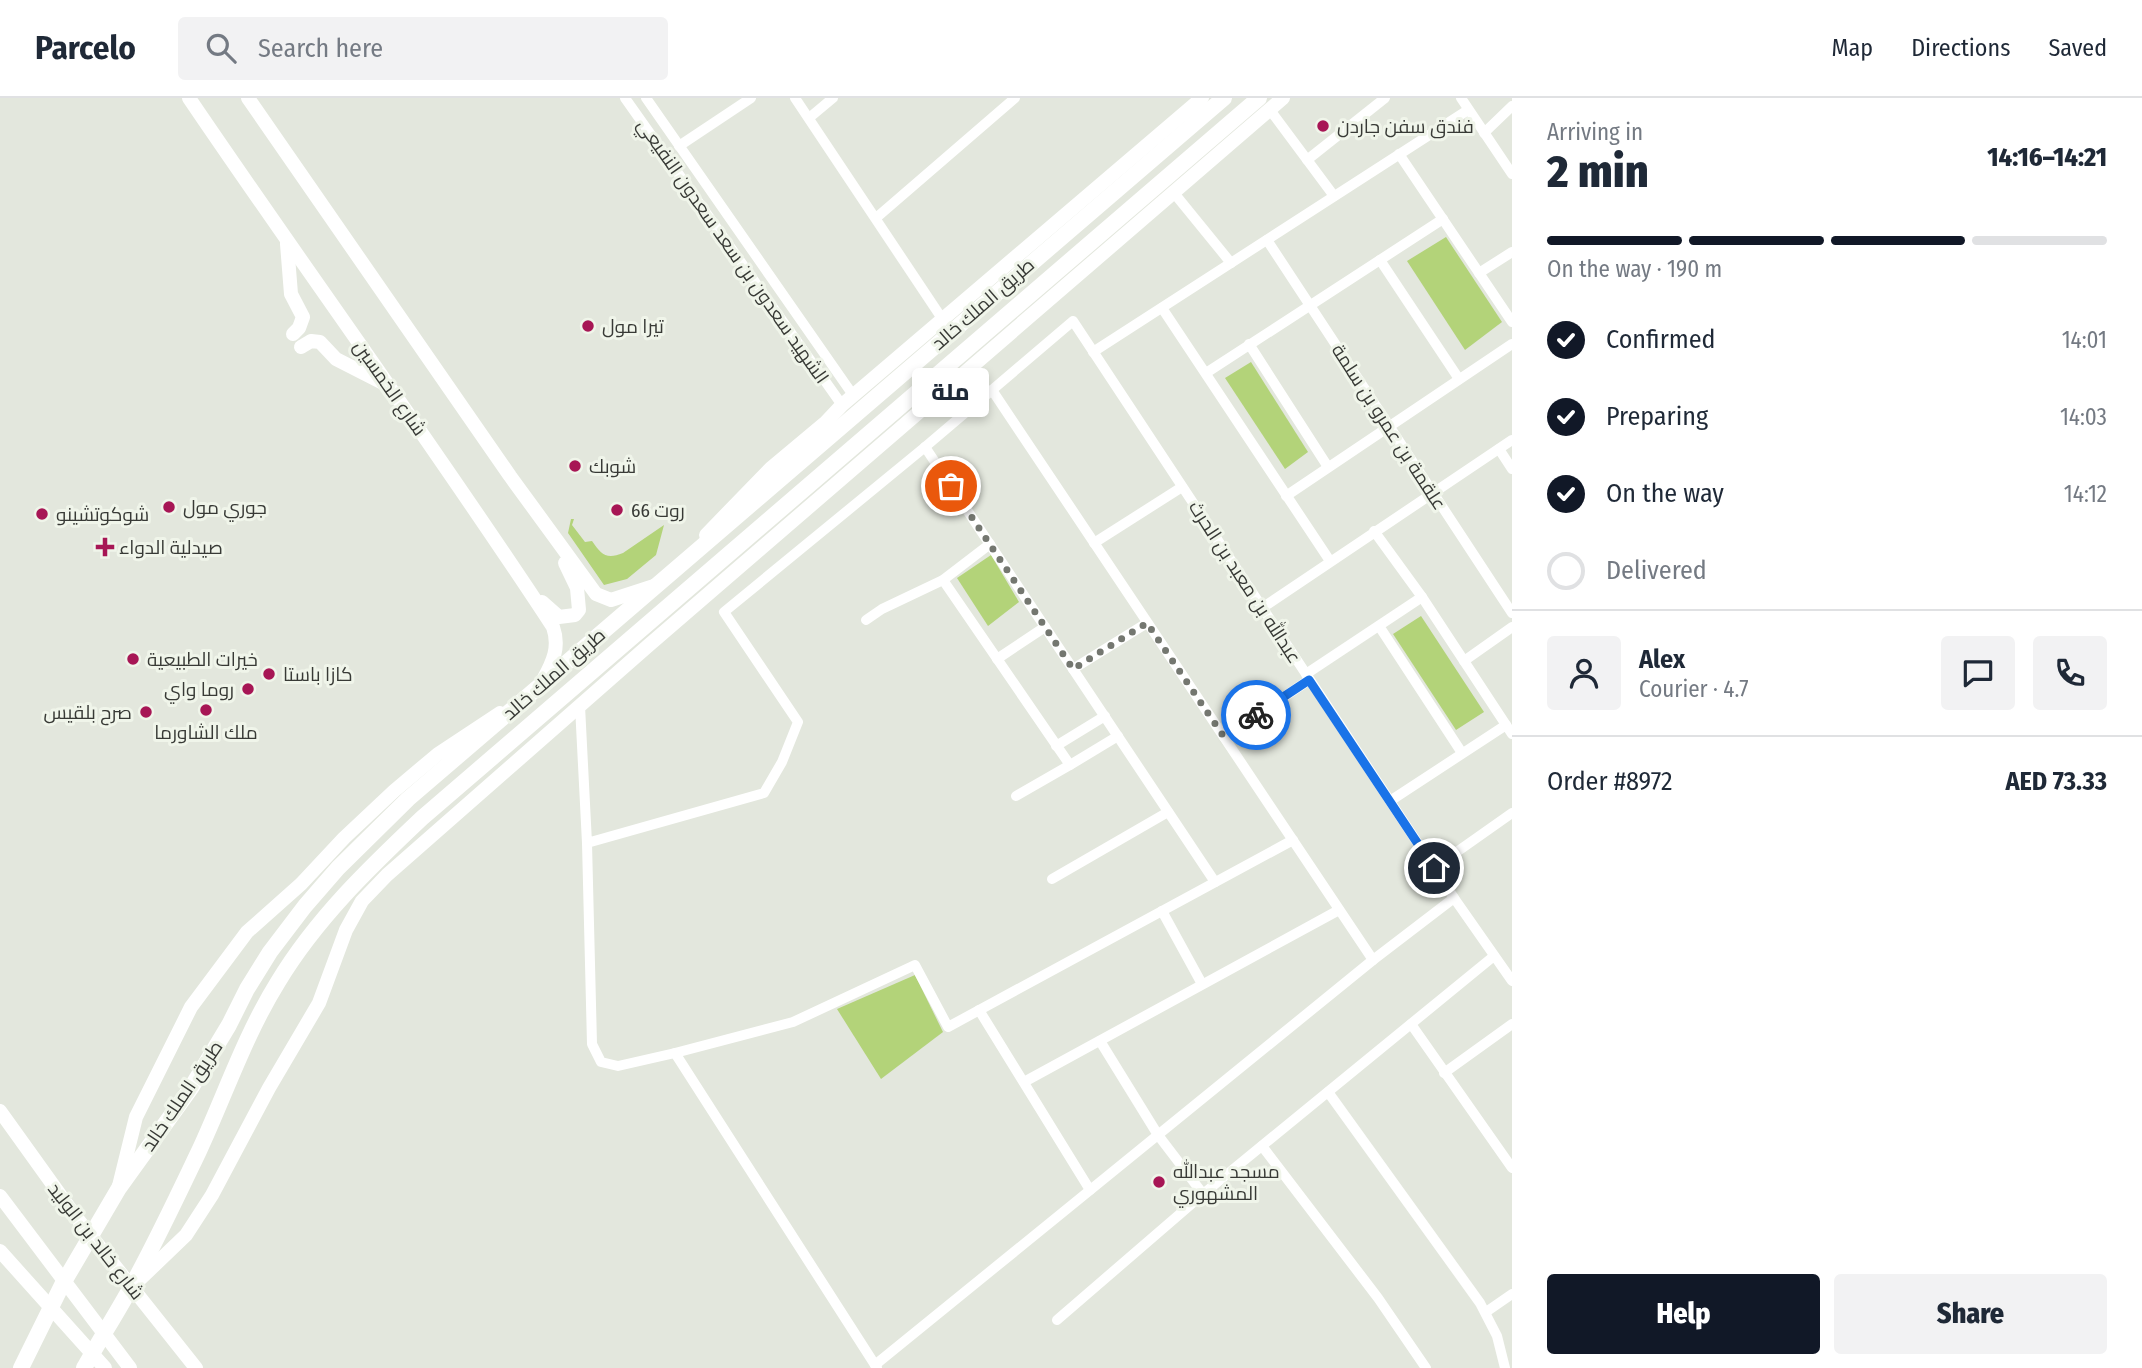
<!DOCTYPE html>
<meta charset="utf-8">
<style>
body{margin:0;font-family:"Fira Sans Condensed",Cairo,sans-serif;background:#f2f2f3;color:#1f2937;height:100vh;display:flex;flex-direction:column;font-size:26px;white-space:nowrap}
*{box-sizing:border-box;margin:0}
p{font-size:23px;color:#747a83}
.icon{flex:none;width:38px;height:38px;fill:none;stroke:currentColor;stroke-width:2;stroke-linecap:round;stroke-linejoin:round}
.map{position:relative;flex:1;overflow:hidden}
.details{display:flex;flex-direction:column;background:#fff;width:630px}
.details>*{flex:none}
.pin{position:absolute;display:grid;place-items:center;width:60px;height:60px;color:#fff;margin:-30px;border:4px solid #fff;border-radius:50%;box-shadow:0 2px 7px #0007}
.courier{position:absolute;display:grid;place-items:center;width:70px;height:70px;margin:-35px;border:5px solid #1a73e8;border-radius:50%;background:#fff;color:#222;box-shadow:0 2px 9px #0007}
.bubble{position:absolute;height:49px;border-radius:7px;background:#fff;box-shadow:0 4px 10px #0003;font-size:23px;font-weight:800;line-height:49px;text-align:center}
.summary em{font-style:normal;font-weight:800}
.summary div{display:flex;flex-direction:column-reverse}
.summary{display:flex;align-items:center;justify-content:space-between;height:119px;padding:0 35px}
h1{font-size:46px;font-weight:800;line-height:52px}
.bar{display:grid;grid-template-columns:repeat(4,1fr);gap:10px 7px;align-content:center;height:84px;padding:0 35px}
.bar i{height:9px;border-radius:5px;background:#e0e1e3}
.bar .current{background:#111827}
.bar p{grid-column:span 4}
.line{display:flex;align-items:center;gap:18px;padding:0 35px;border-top:2px solid #e0e1e3}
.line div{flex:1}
.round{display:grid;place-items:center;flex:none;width:74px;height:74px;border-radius:7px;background:#f2f2f3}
ol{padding:0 35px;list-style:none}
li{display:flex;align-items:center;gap:21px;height:77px}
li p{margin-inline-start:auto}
li .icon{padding:7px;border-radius:50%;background:#111827;color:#fff;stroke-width:4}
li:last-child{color:#747a83}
li i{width:38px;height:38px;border:4px solid #e0e1e3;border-radius:50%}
.button{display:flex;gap:14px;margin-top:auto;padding:14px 35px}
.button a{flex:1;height:80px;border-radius:7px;background:#111827;color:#fff;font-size:28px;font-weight:800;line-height:80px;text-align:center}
.button a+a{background:#f2f2f3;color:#1f2937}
header{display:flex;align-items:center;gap:42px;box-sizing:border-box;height:98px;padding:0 35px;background:#fff;border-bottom:2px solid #e0e1e3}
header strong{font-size:33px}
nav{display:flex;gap:38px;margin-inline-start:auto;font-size:24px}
.search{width:490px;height:63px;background:#f2f2f3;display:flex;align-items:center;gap:18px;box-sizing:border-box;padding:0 24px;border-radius:7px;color:#747a83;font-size:26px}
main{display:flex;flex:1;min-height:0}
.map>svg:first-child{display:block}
</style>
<header>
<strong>Parcelo</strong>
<div class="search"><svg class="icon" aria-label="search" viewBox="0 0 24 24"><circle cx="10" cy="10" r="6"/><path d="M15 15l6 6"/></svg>Search here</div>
<nav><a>Map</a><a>Directions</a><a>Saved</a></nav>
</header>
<main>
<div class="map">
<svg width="1512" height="1270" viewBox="0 0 1512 1270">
<rect width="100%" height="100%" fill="#e3e7dd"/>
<g fill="#b3d379">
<path d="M1446,139L1502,224L1465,252L1407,163Z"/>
<path d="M1251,264L1308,354L1285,371L1225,280Z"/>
<path d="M571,421H574L572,427L585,444L592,443C601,456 606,462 623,455L664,427L656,457L627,481L604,487L568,435Z"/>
<path d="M991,457L1019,504L988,528L957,480Z"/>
<path d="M1421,518L1484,614L1456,632L1393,536Z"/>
<path d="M915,877L943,934L881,981L837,911Z"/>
</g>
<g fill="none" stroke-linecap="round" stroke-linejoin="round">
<g stroke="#fff" stroke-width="10">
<path d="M625,0L842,307"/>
<path d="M646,0L853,297"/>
<path d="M795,0L943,222"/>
<path d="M1461,0L1512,76"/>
<path d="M1270,12L1334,98"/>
<path d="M809,20L833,0"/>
<path d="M1484,35L1512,8"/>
<path d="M679,48L751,0"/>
<path d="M1399,56L1512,224"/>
<path d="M1307,62L1385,0"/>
<path d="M1174,95L1231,165"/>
<path d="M876,120L1015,0"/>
<path d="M1267,142L1512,515"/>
<path d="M1380,162L1459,281"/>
<path d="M1479,175L1512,154"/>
<path d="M1162,210L1330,463"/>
<path d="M1249,246L1328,369"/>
<path d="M1093,254L1468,12"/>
<path d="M1206,275L1443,121"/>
<path d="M992,292L1373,862"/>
<path d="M925,349L1215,784"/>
<path d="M1499,351L1512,371"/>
<path d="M1286,398L1512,246"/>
<path d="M1374,433L1422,499L1512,636"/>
<path d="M1094,445L1182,389"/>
<path d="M943,482L1070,667L1016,698"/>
<path d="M1262,510L1512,342"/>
<path d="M866,522L882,511L943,482L990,446"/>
<path d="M1379,528L1462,655"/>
<path d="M997,561L1045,529"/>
<path d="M1464,563L1512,529"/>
<path d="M1073,571L1147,525"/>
<path d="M1306,576L1422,499"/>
<path d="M580,608L587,745L764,695L782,664L798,624L724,514L925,349L1073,223L1454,800L1512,883"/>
<path d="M1224,639L1309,582"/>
<path d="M1056,648L1105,618"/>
<path d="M1070,667L1118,638"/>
<path d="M1390,703L1506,627"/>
<path d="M587,745L592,946L601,964L618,968L675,955L793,924L915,867L948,929L1293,742"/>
<path d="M1434,770L1512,715"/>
<path d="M1052,781L1168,714"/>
<path d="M1162,813L1202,886"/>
<path d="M979,912L1090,1092"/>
<path d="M1411,926L1512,1070"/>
<path d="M1100,943L1158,1037L1203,1096"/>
<path d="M675,955L877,1270"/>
<path d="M1444,975L1512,926"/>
<path d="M1024,984L1339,812"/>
<path d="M1328,994L1480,1205L1497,1238L1505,1270"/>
<path d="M1262,1048L1378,1200L1426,1270"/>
<path d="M1486,1214L1512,1196"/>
<path d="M1057,1222L1203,1096L1494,858"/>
<path d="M875,1267L1373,862L1454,800"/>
</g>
<g stroke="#fff" stroke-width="14">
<path d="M189,0C309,177 436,350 553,529C560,549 553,564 543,582"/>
<path d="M248,0L510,378L596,496L611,502L654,488"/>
<path d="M287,146L291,196L303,219L299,230L293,236"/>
<path d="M301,249L311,243L320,244L336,261L385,286"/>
<path d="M706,437L771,370L826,324L842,307L1202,0"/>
<path d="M542,504L559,519L575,517L579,512L577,490L565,465"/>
<path d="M0,1013L76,1119L196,1270"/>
<path d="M119,1088L136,1019L191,909L247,834L301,786L344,740L394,693L438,656L500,615"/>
<path d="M0,1098L130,1270"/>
<path d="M0,1153L105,1270"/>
<path d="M137,1184L186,1137L212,1097L269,990L319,905L346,832L362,803L387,777L649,547L1283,0"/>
</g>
<g stroke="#fff" stroke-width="16">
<path d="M21,1270L62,1187L119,1090L191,990L229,927L247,891L270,854L305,808L338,770L408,701L1224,0"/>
<path d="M84,1270C99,1243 115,1218 130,1191C155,1146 177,1099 199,1053C225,997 245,937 278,884C316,821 369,770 422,720L1259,0"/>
</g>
</g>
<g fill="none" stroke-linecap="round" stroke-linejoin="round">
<path stroke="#747770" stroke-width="7" stroke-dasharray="0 12.6" d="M951,388L1073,571L1147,525L1224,639L1256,617"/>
<path stroke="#1a73e8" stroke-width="9" d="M1256,617L1309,582L1434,770"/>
</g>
<g fill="#a71655" stroke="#f0f5ea" stroke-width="2.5">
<circle cx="1323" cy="28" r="7"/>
<circle cx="588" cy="228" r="7"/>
<circle cx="575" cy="368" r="7"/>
<circle cx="169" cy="409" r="7"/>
<circle cx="617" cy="412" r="7"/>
<circle cx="42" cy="416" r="7"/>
<path d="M101.5 438.5h7v7h7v7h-7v7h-7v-7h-7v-7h7z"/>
<circle cx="133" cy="561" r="7"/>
<circle cx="269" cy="576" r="7"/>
<circle cx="248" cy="591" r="7"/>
<circle cx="206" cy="612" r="7"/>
<circle cx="146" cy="614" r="7"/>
<circle cx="1159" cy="1084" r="7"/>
</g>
<g text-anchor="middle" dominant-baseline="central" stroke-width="6" stroke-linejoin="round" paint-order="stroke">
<g font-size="19" fill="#383a36" stroke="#f0f5ea" text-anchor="start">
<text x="1337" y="28">فندق سفن جاردن</text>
<text x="602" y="228">تيرا مول</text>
<text x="589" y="368">شوبك</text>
<text x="183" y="409">جوري مول</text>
<text x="631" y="412">روت 66</text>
<text x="56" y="416">شوكوتشينو</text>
<text x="119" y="449">صيدلية الدواء</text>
<text x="147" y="561">خيرات الطبيعية</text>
<text x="283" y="576">كازا باستا</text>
<text x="234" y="591" text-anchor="end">روما واي</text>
<text x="132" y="614" text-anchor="end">صرح بلقيس</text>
<text x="206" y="634" text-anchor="middle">ملك الشاورما</text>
<text x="1173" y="1073">مسجد عبدالله<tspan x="1173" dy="22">المشهوري</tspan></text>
</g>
<g font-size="19" fill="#383a36" stroke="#f0f5ea">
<text transform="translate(733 153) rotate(55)">الشهيد سعدون بن سعد سعدون النفيعي</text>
<text transform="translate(983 206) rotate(-41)">طريق الملك خالد</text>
<text transform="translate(390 290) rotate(55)">شارع الخمسين</text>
<text transform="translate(1389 329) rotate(57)">علقمة بن عمرو بن سلمة</text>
<text transform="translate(1245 484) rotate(57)">عبدالله بن معبد بن الحرث</text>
<text transform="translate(554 576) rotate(-41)">طريق الملك خالد</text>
<text transform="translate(182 998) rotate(-56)">طريق الملك خالد</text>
<text transform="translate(96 1143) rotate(52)">شارع خالد بن الوليد</text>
</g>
</g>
</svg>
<div class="pin" style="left:951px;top:388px;background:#ea580c"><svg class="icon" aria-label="bag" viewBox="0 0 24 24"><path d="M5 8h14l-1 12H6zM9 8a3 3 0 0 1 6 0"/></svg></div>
<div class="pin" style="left:1434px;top:770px;background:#1f2937"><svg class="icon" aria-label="home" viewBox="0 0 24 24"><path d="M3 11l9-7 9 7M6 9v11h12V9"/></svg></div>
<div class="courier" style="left:1256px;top:617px"><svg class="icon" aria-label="bike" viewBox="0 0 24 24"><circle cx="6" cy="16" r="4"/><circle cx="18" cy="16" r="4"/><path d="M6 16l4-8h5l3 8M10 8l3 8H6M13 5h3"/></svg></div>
<div class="bubble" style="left:912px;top:270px;width:77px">ملة</div>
</div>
<section class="details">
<div class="summary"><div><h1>2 min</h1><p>Arriving in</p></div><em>14:16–14:21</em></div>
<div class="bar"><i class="current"></i><i class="current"></i><i class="current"></i><i></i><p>On the way · 190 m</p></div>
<ol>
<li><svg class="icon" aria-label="check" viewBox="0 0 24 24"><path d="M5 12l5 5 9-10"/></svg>Confirmed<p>14:01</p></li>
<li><svg class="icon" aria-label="check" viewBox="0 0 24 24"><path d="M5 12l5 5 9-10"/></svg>Preparing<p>14:03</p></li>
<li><svg class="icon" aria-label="check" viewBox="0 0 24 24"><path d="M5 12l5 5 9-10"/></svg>On the way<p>14:12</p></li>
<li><i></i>Delivered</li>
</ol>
<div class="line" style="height:126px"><a class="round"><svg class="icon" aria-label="person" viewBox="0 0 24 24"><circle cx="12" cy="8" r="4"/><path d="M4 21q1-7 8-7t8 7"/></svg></a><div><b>Alex</b><p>Courier · 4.7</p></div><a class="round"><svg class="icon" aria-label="chat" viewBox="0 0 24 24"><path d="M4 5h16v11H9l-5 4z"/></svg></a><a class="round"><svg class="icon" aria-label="phone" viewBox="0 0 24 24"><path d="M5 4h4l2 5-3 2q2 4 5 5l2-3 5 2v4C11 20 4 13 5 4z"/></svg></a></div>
<div class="line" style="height:91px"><div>Order #8972</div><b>AED 73.33</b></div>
<div class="button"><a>Help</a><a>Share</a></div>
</section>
</main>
